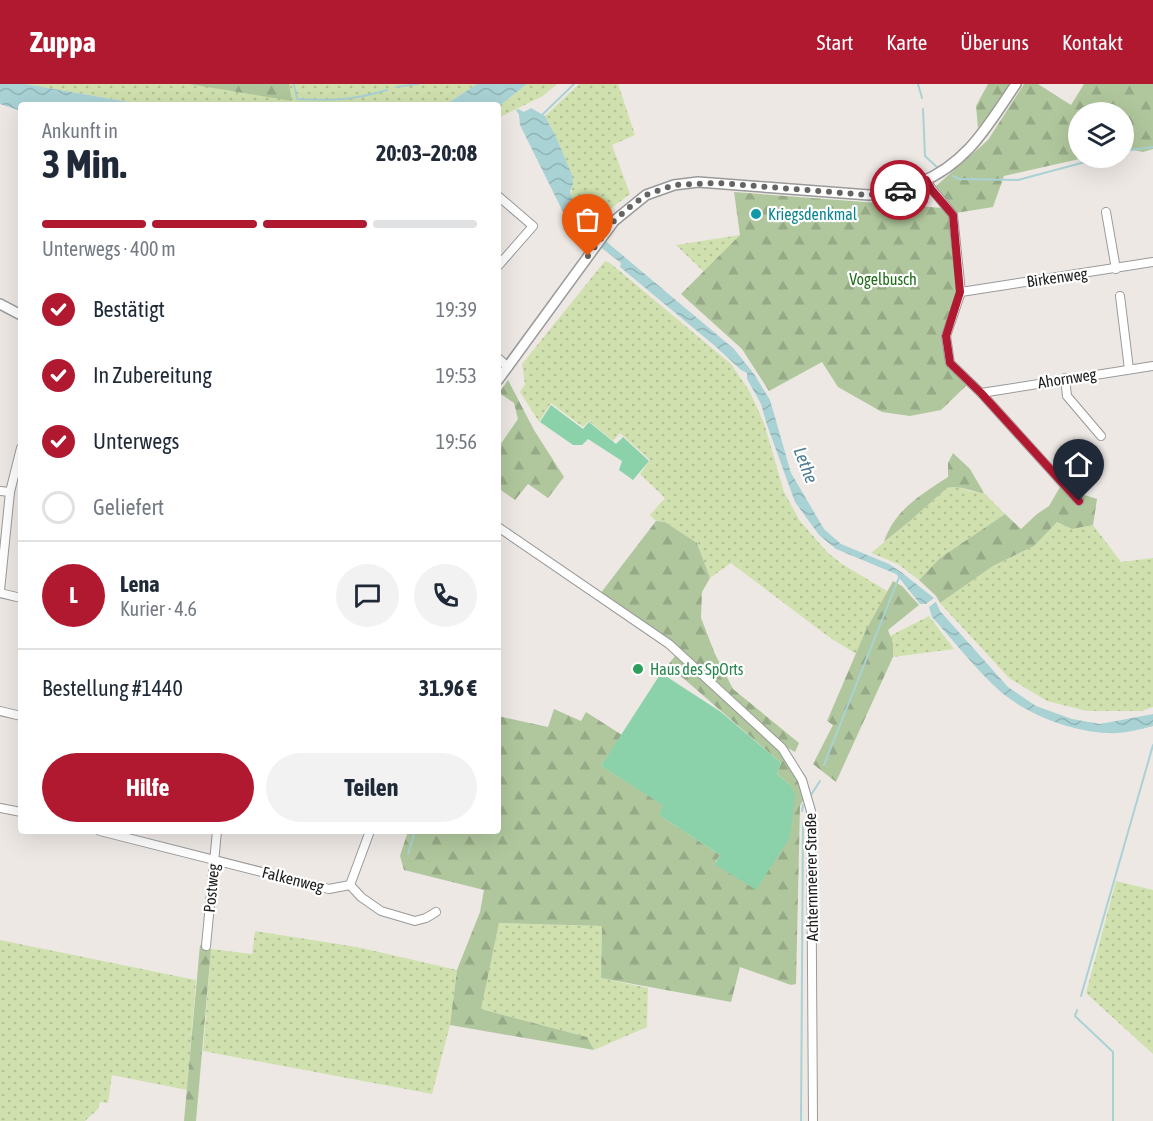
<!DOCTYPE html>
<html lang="de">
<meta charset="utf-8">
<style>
body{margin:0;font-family:"Asap Condensed",sans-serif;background:#f2f2f3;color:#1f2937;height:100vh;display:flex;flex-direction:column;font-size:22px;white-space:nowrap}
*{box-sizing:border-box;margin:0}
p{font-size:20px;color:#747a83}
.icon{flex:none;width:33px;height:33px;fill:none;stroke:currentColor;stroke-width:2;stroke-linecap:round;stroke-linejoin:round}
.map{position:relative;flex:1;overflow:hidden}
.panel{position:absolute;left:18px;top:18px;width:483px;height:732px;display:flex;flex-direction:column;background:#fff;border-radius:6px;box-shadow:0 6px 24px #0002}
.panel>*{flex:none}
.buttons{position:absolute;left:1068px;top:18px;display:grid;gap:12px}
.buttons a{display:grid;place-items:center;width:66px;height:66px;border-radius:50%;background:#fff;box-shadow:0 6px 24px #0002;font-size:30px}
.pin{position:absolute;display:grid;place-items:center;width:51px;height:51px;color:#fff;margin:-62px -26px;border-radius:50% 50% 50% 0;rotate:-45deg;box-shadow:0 0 6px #0007}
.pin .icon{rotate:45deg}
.courier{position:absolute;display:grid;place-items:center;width:60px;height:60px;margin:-30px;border:4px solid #b11931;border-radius:50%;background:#fff;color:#222;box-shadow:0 2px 8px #0007}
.headline em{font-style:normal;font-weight:700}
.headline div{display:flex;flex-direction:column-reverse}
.headline{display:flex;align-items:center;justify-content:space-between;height:102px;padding:0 24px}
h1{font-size:39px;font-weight:700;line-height:45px}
.bar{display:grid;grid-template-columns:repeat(4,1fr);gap:9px 6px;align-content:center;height:72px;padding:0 24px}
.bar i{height:8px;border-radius:4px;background:#e0e1e3}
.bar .current{background:#b11931}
.bar p{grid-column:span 4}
.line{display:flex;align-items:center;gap:15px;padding:0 24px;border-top:2px solid #e0e1e3}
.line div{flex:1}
.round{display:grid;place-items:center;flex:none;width:63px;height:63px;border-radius:32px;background:#f2f2f3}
ol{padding:0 24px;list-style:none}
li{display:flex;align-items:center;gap:18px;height:66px}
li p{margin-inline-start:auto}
li .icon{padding:6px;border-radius:50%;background:#b11931;color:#fff;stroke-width:4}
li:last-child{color:#747a83}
li i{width:33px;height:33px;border:3px solid #e0e1e3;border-radius:50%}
.action{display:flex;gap:12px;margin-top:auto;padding:12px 24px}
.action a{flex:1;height:69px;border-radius:36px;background:#b11931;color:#fff;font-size:24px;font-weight:700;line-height:69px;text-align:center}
.action a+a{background:#f2f2f3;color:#1f2937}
header{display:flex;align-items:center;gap:36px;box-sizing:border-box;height:84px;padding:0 30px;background:#b11931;color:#fff}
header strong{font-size:28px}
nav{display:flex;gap:33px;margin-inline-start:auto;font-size:21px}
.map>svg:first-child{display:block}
</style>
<header>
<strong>Zuppa</strong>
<nav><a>Start</a><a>Karte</a><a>Über uns</a><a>Kontakt</a></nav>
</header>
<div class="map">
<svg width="1153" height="1037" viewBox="0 0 1153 1037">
<defs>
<pattern id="grass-dots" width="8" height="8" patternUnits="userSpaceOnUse" patternTransform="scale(1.5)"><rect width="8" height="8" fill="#d0e1af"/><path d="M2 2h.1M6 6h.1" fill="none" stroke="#b2c196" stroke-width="1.8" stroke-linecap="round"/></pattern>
<pattern id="forest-firs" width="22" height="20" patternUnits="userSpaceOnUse" patternTransform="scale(1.5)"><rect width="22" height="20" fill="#b0c79d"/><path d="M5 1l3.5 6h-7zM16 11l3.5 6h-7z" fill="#97aa87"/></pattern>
<pattern id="water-waves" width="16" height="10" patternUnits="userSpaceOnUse" patternTransform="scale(1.5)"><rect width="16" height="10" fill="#a9d2d5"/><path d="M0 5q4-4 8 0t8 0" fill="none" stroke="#91b4b6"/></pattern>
</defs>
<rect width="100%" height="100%" fill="#ede8e4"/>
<g fill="url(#grass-dots)">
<path d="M26,0H477L451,17L439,21H146Z"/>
<path d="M527,0H557L543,12L498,34V23Z"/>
<path d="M579,0H618L635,51L612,61L630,110L609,126L596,146C583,133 565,120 573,100L556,53L545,32Z"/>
<path d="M740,151L704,188L676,161Z"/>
<path d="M605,177L610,179L731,280L750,308L764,339L784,408L800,437L827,468L842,480L887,507L856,570L829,553L731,479L710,494L697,459L665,438L656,437L650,431L665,414L640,390L650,376L620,349L613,357L589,337L583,343L551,319L539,338L520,308L525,300L522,280Z"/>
<path d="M953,401L970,407L984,409L1005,430L940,474L919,496L898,480L871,469L910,437L947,404Z"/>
<path d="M1057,438L1072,445L1093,441L1121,478L1153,474V623L1141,627H1087L1047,617L1009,594L940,519L993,482L1034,462Z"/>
<path d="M929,532L954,565L893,573V559L890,552Z"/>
<path d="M1116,797L1153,806V970L1086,909Z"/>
<path d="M499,839L602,842L601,894L648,904L647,943L594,966L587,953L480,925Z"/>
<path d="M255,847L357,863L457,886L450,941L432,1010L203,967L211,865L252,870Z"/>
<path d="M0,856L196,896L187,1006L112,991L108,1019L100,1018L98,1025L85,1037H0Z"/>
</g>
<g fill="url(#forest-firs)">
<path d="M189,0H289L292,17Z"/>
<path d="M988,0H1009L991,28L978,44L976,22Z"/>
<path d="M1024,0H1038L1071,21L1084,0H1153V65L1143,68L1124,64V28H1078V74H1084L1004,92L993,123L956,129L936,102L988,56Z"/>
<path d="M734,108L943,124L951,133L960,204L944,252L948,279L968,300L941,326L910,332L882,328L838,303L822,278L769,307L742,265L681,210L740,151Z"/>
<path d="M508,296L534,346L564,393L548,414L528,400L515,416L498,404V364L518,335L514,319L499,309Z"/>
<path d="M953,369L970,385L984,409C972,408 958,400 947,404L910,437L884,458C894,426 922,410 948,393V379Z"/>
<path d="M1060,403L1097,415L1093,441L1072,445L1057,438L1034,462L993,482L940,519L936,512L919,496L940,474L1005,430L1021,445L1037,430L1049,422Z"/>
<path d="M656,437L665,438L697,459L710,494L702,508L701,534L715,570L733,605L799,659L795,668L786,663L671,558L600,510Z"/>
<path d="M893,497L902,502L919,521L888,546L893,559V573L836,698L813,680L833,641L827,637L866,546Z"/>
<path d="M675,572L781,666L799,697L804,715L800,722L796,900L791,901L740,883L731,918L601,894L602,842L499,839L481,925L587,953L594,966L450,941L457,886L480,828L484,806L404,786L400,772L408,747H498V632L548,643L554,625L581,637L586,628L622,651L601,682L664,721L659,731L720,771L715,779L789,700L777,690L781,679L668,581Z"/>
<path d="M200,861L211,865L196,1037H184Z"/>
</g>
<g fill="#8bd2ab">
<path d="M551,321L583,345L589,338L616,360L623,353L649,377L633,396L619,386L622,377L588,355L582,361H573L540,338Z"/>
<path d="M661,589L721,628L781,679L777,690L789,700L795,710L790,753L756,806L715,780L720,771L659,731L663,721L601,682Z"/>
</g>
<g fill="url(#water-waves)">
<path d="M0,0H26L146,21H21V27L0,20Z"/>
<path d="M477,0H527L498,23V21H439L451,17Z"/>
<path d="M531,24L545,32L556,53L572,91L573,100L570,108L576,126L608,159L734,265L754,290L770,316L791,389L824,445L841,460L889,480L901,488L934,514L926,520H920L896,490L836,465L819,451L795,418L767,341L761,320L747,295V289L741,286L715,262L620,183L621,179L576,144L564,130L520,41L519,31L516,26L518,25L524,28Z"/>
<path d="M936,518L940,527L1008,603L1036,622L1072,635L1100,640L1153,630V642C1138,646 1123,650 1107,649C1070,647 1029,631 1001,608C977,587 953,556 932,533L929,523Z"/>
</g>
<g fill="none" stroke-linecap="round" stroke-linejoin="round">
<g stroke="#a9d2d5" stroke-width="2">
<path d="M294,0L297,15C332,17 354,16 387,6"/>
<path d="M918,0L922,14"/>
<path d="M396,3L418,0"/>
<path d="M923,25L925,72L938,84"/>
<path d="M542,31L574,0"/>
<path d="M1124,67L1153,63"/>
<path d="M953,92L959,95L1018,96L1100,74"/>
<path d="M824,681L900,491"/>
<path d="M811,711L820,697"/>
<path d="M802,727L803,721"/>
<path d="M408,770L415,747"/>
<path d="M1081,912L1153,661"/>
<path d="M1077,926L1075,932L1113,968V1037"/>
<path d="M801,1037L803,739"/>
</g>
<g stroke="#9a9a9a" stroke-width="10">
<g id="minor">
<path d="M926,96L931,104L953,131L961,208L946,252L950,279L981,309L1079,417"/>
<path d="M498,112L533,142L498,182"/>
<path d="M1106,128L1116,185"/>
<path d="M961,208L1153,178"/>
<path d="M1120,212L1129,285"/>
<path d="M498,274L508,283"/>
<path d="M1065,294L1067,312L1101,352"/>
<path d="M981,309L1153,282"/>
<path d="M0,407L10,408"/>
<path d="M498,443L669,560L782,664L802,696L811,727L813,1037"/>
<path d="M0,507L10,408L21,364"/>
<path d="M0,509L21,514"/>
<path d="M0,627L21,632"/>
<path d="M0,724L21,728"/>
<path d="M100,747L329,805L350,801L370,747"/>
<path d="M350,801L361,813L381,827L415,837L426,834L436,828"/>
<path d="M206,862L217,747"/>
</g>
</g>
<g stroke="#9a9a9a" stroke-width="12">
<g id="tertiary">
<path d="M0,220L21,231"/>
<path d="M498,296L614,137L646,111L674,101L698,98L869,111C887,110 903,105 919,99C968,79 988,41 1016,0"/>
</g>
</g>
<use href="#minor" stroke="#fff" stroke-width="8"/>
<use href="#tertiary" stroke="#fff" stroke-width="9"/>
</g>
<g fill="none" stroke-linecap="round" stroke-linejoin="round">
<path stroke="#666463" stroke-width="6" stroke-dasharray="0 10.8" d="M588,172L614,137L631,122L646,111L674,101L718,99L869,111L900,106"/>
<path stroke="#b11931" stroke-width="8" d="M900,106L926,96L931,105L953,131L960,208L946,252L950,279L981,309L1079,417"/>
</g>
<circle fill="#0f9aa8" stroke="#fff" stroke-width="2" cx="756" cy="130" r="6"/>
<circle fill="#2e9e5b" stroke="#fff" stroke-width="2" cx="638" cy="585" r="6"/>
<g text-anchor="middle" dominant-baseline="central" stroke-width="4.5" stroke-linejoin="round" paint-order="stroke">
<g font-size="16" fill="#0d838f" stroke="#fff" text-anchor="start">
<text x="768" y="130">Kriegsdenkmal</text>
</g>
<g font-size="16" fill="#1d1d1d" stroke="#fff">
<text transform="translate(1057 193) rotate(-8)">Birkenweg</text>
<text transform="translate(1067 294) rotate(-9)">Ahornweg</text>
<text transform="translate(811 793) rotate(-91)">Achternmeerer Straße</text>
<text transform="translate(293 795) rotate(14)">Falkenweg</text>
<text transform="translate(211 804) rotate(-85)">Postweg</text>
</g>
<g font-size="16" fill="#1f6d19" stroke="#fff">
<text x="883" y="195">Vogelbusch</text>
</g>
<g font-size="16" fill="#27864d" stroke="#fff" text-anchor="start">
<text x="650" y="585">Haus des SpOrts</text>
</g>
<g font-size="18" font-style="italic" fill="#4e7b92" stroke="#fff">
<text transform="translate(806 381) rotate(69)">Lethe</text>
</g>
</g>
</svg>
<div class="buttons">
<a><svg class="icon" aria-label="layers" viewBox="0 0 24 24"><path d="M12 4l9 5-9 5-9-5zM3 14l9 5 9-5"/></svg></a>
</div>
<div class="pin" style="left:588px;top:172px;background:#ea580c"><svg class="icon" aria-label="bag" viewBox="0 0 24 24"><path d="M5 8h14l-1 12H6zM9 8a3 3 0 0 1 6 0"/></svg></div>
<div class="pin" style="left:1079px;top:417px;background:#1f2937"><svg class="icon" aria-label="home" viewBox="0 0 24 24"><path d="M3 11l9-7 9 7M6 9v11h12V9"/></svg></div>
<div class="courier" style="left:900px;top:106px"><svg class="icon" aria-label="car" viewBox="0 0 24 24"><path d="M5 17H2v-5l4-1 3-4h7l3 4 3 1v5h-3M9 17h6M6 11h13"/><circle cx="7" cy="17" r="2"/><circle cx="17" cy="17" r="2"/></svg></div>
<section class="panel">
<div class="headline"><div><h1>3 Min.</h1><p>Ankunft in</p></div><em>20:03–20:08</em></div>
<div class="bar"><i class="current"></i><i class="current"></i><i class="current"></i><i></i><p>Unterwegs · 400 m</p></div>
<ol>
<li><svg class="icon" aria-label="check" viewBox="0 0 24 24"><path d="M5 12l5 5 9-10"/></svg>Bestätigt<p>19:39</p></li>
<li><svg class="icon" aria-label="check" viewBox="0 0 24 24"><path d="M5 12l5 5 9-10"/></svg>In Zubereitung<p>19:53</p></li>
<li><svg class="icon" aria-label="check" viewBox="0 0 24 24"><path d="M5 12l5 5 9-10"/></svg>Unterwegs<p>19:56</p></li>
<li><i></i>Geliefert</li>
</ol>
<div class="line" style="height:108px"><b class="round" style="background:#b11931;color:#fff">L</b><div><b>Lena</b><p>Kurier · 4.6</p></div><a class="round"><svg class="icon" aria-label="chat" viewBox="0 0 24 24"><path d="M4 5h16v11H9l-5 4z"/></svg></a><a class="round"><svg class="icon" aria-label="phone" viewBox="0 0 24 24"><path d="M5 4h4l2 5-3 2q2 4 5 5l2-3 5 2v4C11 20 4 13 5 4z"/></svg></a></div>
<div class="line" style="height:78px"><div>Bestellung #1440</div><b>31.96 €</b></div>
<div class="action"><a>Hilfe</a><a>Teilen</a></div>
</section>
</div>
